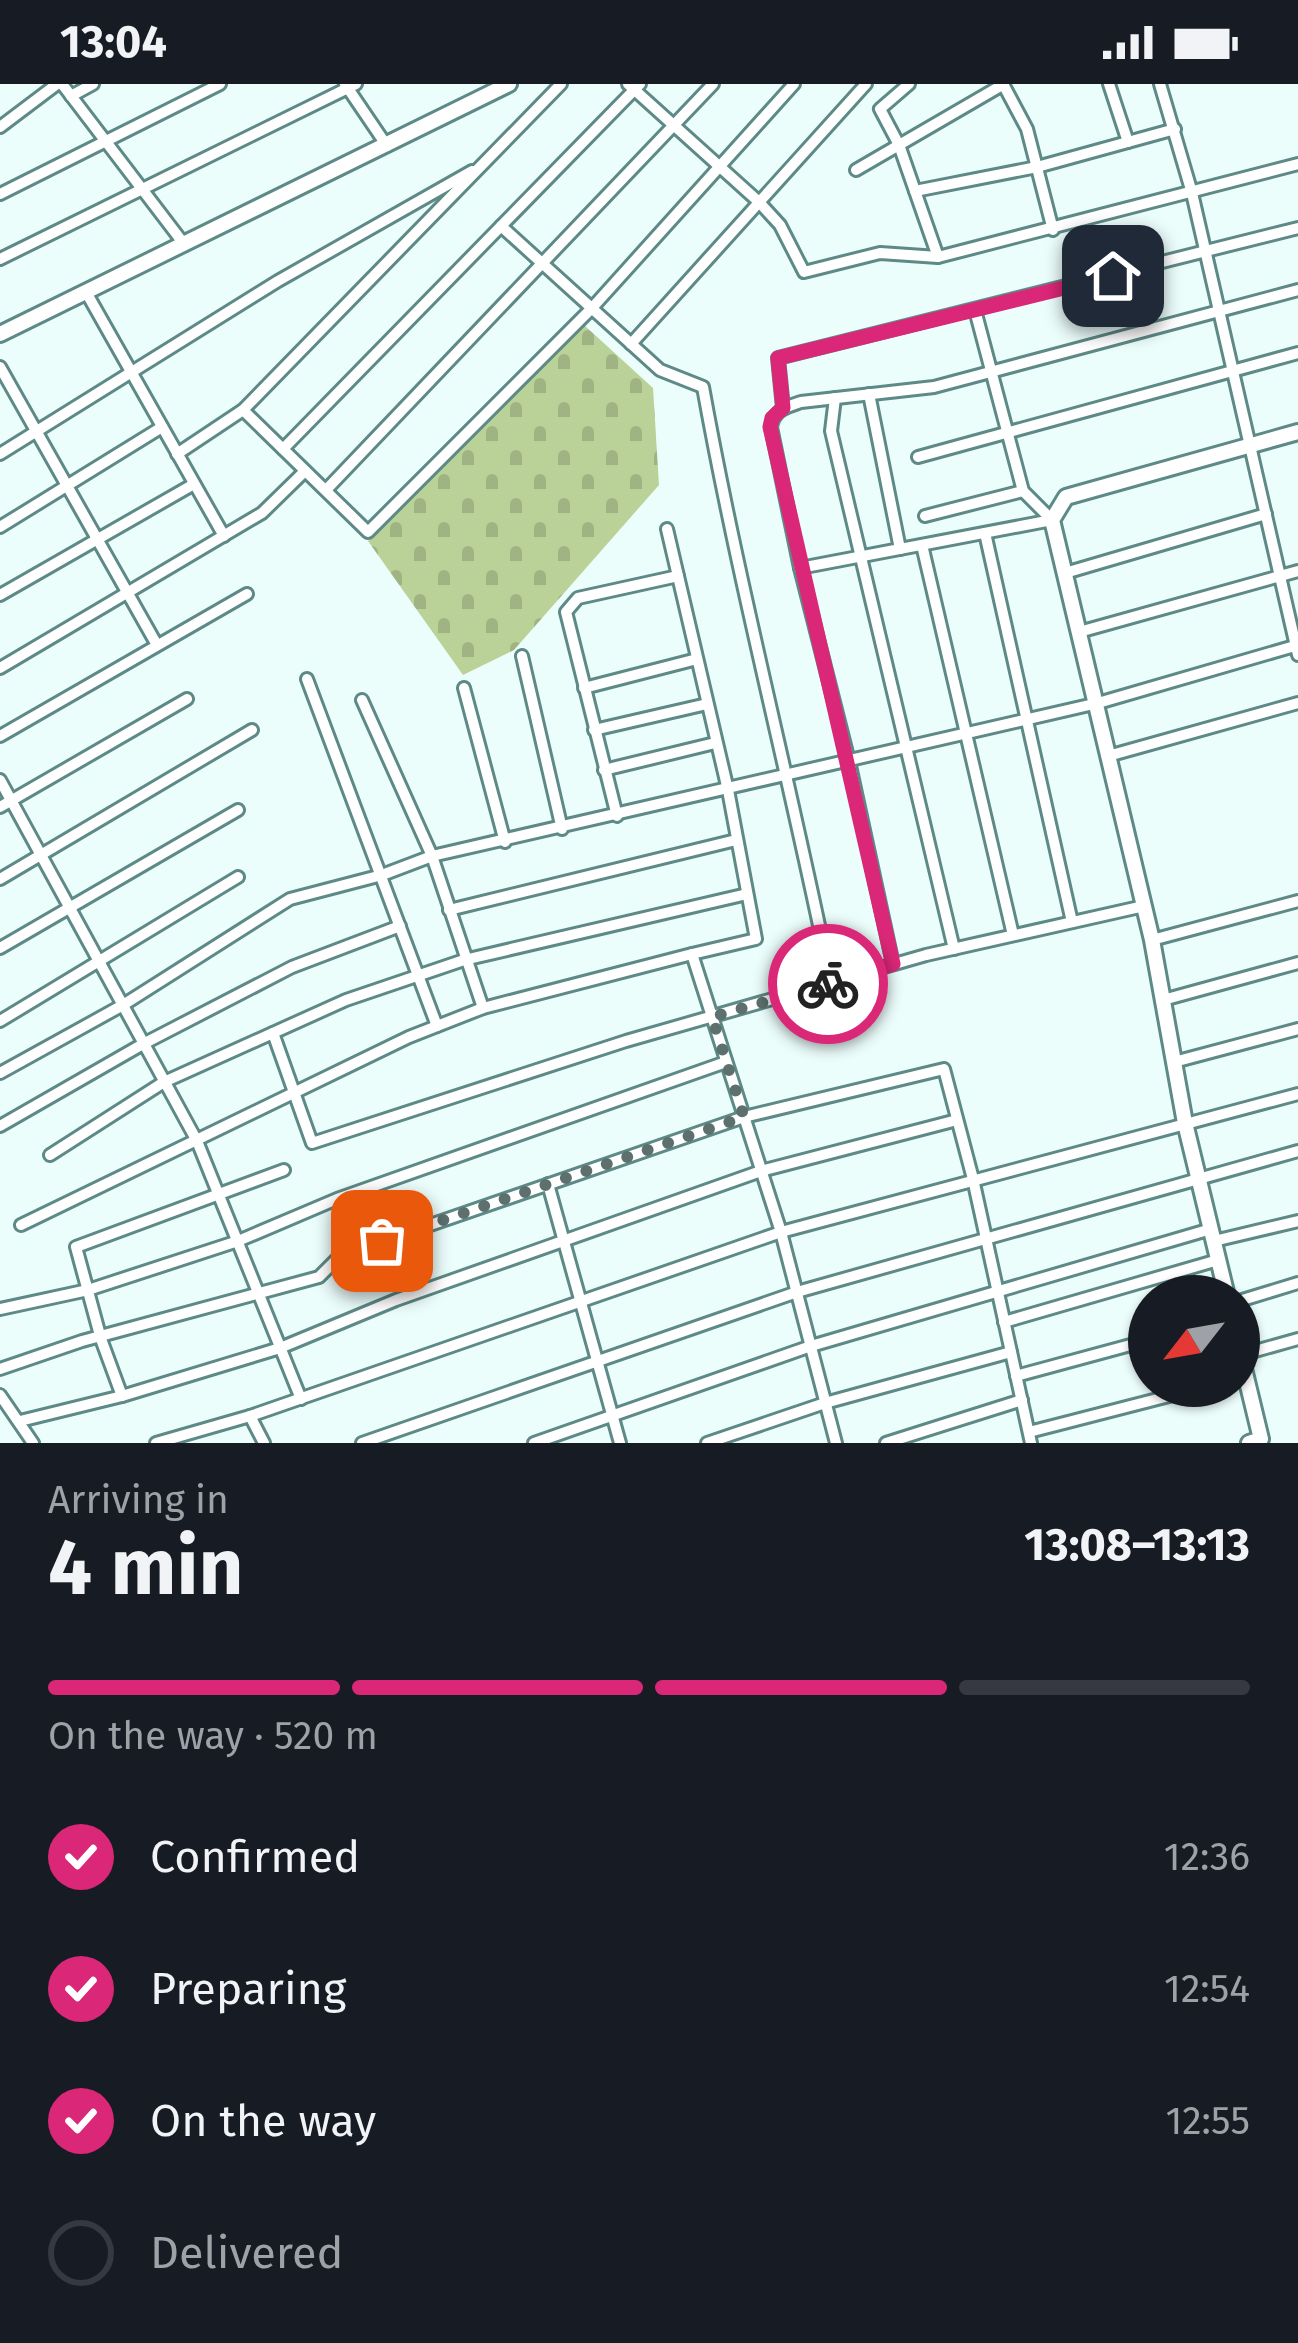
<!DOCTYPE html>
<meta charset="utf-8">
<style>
body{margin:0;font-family:"Fira Sans",sans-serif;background:#20242c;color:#f1f3f6;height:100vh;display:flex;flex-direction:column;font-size:45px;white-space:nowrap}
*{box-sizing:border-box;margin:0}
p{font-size:39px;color:#9ea1a6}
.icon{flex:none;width:66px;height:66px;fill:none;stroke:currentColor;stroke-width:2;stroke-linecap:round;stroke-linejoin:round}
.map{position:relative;height:1359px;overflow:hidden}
.panel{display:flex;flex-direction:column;background:#171b24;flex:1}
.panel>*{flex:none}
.needle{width:78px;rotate:239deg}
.tools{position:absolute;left:1128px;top:1191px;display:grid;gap:24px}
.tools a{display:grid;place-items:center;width:132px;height:132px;border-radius:50%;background:#171b24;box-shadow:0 3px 9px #0004;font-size:60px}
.pin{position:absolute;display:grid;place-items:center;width:102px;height:102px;color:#fff;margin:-51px;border-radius:24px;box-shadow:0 6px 18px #0006}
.courier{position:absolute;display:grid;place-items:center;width:120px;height:120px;margin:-60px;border:9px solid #db2777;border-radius:50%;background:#fff;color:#222;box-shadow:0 3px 15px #0007}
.headline em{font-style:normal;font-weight:700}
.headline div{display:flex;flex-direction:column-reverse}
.headline{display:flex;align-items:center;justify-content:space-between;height:204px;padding:0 48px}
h1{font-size:78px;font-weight:700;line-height:90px}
.bar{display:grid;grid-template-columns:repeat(4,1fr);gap:18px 12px;align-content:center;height:144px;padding:0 48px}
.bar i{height:15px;border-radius:9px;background:#363941}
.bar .selected{background:#db2777}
.bar p{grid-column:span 4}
ol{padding:0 48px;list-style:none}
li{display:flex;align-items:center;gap:36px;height:132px}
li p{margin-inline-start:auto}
li .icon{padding:12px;border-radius:50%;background:#db2777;color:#fff;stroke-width:4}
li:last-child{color:#9ea1a6}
li i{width:66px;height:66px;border:6px solid #363941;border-radius:50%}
.status{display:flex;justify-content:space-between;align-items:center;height:84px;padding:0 60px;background:#171b24;direction:ltr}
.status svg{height:33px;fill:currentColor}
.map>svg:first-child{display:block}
</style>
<div class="status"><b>13:04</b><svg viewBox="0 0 49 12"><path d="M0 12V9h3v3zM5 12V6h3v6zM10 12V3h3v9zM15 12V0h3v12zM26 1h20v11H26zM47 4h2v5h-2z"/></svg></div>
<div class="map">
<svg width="1298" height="1359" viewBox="0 0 1298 1359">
<defs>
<pattern id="cemetery-stones" width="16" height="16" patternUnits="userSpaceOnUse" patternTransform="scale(3)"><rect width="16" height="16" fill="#bad297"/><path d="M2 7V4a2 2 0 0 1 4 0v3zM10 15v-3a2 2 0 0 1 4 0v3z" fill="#9fb482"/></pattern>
</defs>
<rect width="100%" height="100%" fill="#ecfefc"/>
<path fill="url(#cemetery-stones)" d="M584,241L653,304L659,401L514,566L463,591L368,457Z"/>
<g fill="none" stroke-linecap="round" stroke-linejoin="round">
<g stroke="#5d8a86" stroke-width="16">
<g id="minor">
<path d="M62,0L184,160"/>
<path d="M345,0L387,62"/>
<path d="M628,0L759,118L780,141L804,188L880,169L938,173L1298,80"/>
<path d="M909,0L880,25L899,61L938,173"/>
<path d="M1003,0L1027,45L1053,146"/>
<path d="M1109,0L1128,58"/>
<path d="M1160,0L1192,109L1298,571"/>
<path d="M71,12L93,0"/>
<path d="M0,43L57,0"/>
<path d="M856,86L1004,0"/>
<path d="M915,107L1037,83L1175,45"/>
<path d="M0,110L220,0"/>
<path d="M501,142L660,286L703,303C739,503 791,700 831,899"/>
<path d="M0,175L356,0"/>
<path d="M86,208L224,452"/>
<path d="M975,226L1023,407L1052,436"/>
<path d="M631,260L866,0"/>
<path d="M0,283L157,561"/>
<path d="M869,310L900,465"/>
<path d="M835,314L831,347L954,865"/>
<path d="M783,324L778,274L1298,144"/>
<path d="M243,326L368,448L592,224L794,0"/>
<path d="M283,365L640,0"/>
<path d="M0,370L278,197L472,87"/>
<path d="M177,370L243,326L561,0"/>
<path d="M918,373L1298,269"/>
<path d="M326,406L713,0"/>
<path d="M925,432L1023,407"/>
<path d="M0,443L162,343"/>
<path d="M667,445L728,706L756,855L692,870"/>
<path d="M985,449L1072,838"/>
<path d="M922,461L1013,851"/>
<path d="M800,484L771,343C774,326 786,323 801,318L934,303L1298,206"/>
<path d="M1065,489L1266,430"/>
<path d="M0,511L194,400"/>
<path d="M1079,548L1298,487"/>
<path d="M522,572L562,745"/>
<path d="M0,584L262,429L305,387"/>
<path d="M307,595L437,942"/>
<path d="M464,604L505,758"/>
<path d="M584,604L697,575"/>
<path d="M362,616L432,772L483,924"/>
<path d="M594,646L707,620"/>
<path d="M0,652L247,510"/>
<path d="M1108,672L1298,619"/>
<path d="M604,686L715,659"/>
<path d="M0,696L197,1057L301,1315"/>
<path d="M0,723L187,615"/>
<path d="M617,732L566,528L578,514L678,492"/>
<path d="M0,795L252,646"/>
<path d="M449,826L736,756"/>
<path d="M1152,856L1298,817"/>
<path d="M0,864L238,726"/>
<path d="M893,880L849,677L800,484L1052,436"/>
<path d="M1163,916L1298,879"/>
<path d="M0,937L238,793"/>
<path d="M273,949L312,1059L626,957L926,871L1144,822"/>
<path d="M1174,978L1298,945"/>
<path d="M0,989L123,921L290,815L382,791L432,772L1098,619L1298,561"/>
<path d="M0,1042L143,960L292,883L400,842"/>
<path d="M50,1071L164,998L346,916L464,876L747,810"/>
<path d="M548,1100L620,1359"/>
<path d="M21,1141L409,953L483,924L692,870L781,1148L836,1359"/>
<path d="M1214,1157L1298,1137"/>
<path d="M1239,1217L1298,1199"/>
<path d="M0,1225L88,1206L238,1157L337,1115L726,978"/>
<path d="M1004,1238L1218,1176"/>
<path d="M1241,1271L1298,1255"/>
<path d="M0,1285L82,1257L319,1193L340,1172L744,1033L944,985L973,1095L1031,1359"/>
<path d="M1016,1292L1149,1256"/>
<path d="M0,1311L33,1359"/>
<path d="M122,1312L101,1255L76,1163L284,1086"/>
<path d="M250,1332L264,1359"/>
<path d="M20,1337L122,1312L280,1264L396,1216L761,1087L957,1036"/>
<path d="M1029,1348L1208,1302"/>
<path d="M156,1359L250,1332L781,1148L1298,1010"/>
<path d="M362,1359L797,1208L1298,1067"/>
<path d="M534,1359L811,1262L1211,1145"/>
<path d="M707,1359L825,1319L1011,1268"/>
<path d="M886,1359L1022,1316"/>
</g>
</g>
<g stroke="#5d8a86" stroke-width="20">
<g id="tertiary">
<path d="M0,250L509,0"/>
<path d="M1227,1212L1185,1039L1152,856L1052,436L1066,413L1298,348"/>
<path d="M1239,1264L1261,1355L1249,1359"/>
</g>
</g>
<use href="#minor" stroke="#fff" stroke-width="10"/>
<use href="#tertiary" stroke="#fff" stroke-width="14"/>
</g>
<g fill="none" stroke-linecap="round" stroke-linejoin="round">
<path stroke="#5d706e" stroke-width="12" stroke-dasharray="0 21.6" d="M382,1157L744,1033L712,933L828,900"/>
<path stroke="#db2777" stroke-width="15" d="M828,900L893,880L770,343L772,334L783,324L778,274L1113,192"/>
</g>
</svg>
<div class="tools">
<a><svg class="needle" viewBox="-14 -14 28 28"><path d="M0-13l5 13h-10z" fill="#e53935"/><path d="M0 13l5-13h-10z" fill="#9ea1a6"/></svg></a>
</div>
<div class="pin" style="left:382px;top:1157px;background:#ea580c"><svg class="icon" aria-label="bag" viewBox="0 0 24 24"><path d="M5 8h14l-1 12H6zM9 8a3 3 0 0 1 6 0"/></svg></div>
<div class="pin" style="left:1113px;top:192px;background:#1f2937"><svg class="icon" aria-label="home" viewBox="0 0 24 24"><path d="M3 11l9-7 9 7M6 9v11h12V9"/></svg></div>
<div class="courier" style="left:828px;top:900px"><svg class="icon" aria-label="bike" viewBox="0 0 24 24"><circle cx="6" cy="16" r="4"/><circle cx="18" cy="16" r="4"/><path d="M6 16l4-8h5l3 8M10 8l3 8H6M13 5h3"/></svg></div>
</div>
<section class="panel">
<div class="headline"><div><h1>4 min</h1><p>Arriving in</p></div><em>13:08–13:13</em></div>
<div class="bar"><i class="selected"></i><i class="selected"></i><i class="selected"></i><i></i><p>On the way · 520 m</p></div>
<ol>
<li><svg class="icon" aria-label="check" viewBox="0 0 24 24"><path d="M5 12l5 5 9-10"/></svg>Confirmed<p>12:36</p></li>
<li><svg class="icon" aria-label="check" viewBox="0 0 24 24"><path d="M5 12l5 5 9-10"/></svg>Preparing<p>12:54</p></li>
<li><svg class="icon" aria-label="check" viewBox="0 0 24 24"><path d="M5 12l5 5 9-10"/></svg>On the way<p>12:55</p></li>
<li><i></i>Delivered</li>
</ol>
</section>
